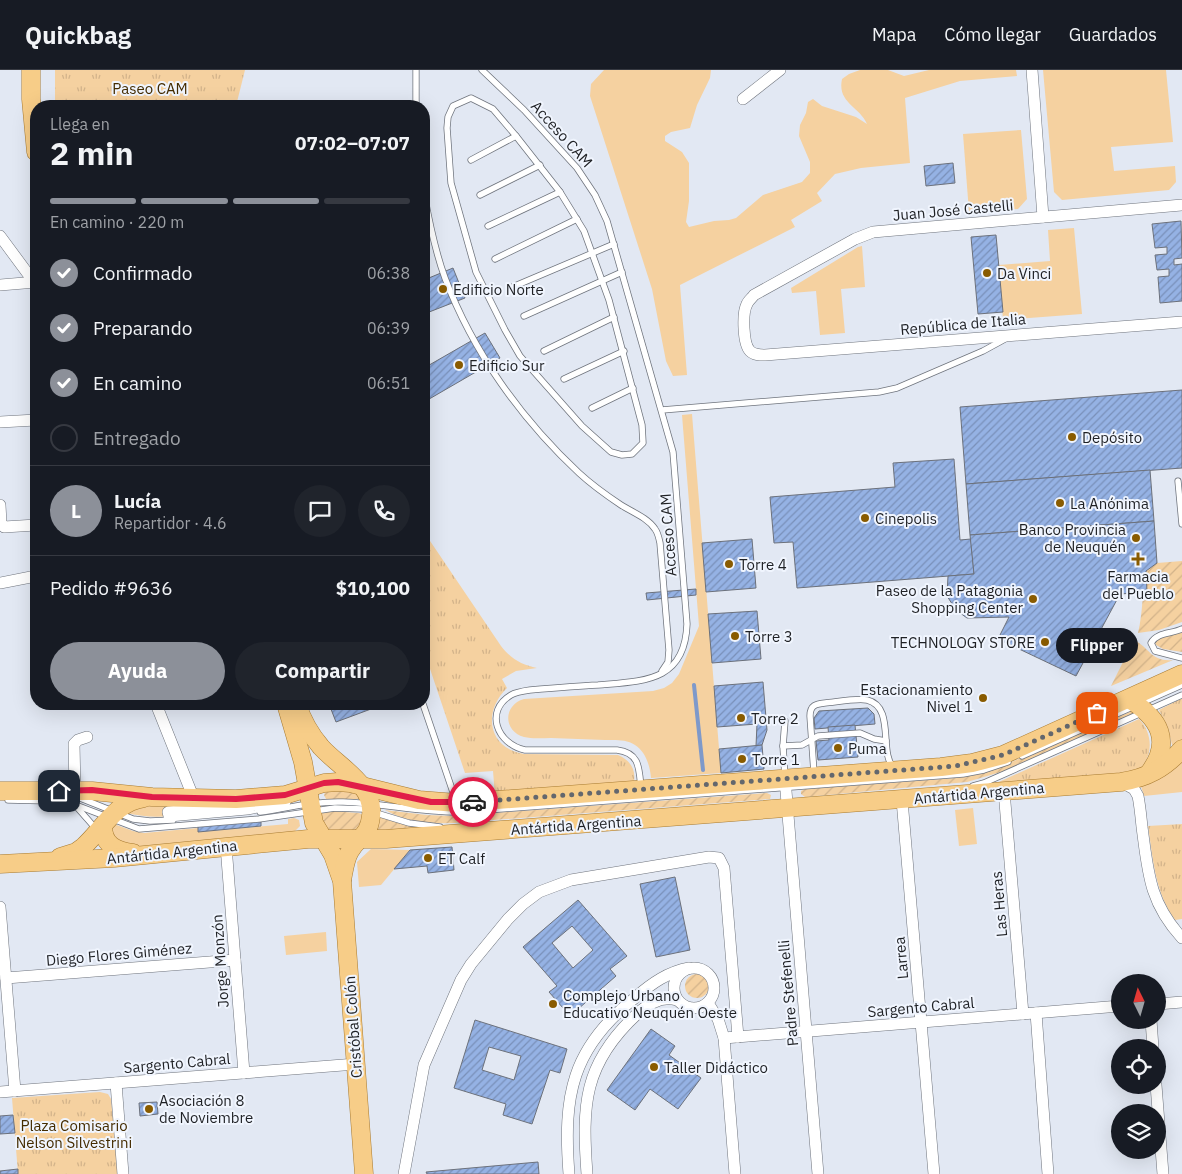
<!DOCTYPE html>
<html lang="es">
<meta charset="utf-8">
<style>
body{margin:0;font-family:"IBM Plex Sans",sans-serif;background:#20242c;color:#f1f3f6;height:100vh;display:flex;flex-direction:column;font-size:19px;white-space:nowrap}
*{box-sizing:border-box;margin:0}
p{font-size:16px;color:#9ea1a6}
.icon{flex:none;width:28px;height:28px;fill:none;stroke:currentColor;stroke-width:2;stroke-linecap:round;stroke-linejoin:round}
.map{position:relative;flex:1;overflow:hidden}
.panel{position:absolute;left:30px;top:30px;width:400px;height:610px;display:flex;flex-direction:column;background:#171b24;border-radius:20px;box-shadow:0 5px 20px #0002}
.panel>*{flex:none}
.needle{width:32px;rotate:355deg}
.tools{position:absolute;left:1111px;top:904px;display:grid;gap:10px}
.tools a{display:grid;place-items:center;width:55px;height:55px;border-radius:50%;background:#171b24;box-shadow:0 5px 20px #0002;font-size:25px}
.pin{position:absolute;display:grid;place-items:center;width:42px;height:42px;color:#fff;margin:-21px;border-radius:10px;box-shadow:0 2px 8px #0006}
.courier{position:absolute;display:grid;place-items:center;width:50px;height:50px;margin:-25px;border:4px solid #e11d48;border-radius:50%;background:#fff;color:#222;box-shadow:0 1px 6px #0007}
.bubble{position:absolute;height:35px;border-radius:18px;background:#171b24;box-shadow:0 5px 20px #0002;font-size:16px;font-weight:700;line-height:35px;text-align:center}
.headline em{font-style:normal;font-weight:700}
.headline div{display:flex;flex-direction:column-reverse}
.headline{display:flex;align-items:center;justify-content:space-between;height:85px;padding:0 20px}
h1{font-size:32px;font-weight:700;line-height:38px}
.bar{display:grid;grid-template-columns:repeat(4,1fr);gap:8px 5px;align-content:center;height:60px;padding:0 20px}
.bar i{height:6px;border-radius:4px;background:#363941}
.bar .selected{background:#8c9099}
.bar p{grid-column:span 4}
.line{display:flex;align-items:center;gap:12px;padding:0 20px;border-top:1px solid #363941}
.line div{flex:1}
.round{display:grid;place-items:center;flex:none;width:52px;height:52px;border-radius:26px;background:#20242c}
ol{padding:0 20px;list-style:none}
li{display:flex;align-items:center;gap:15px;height:55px}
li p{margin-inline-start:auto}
li .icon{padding:5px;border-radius:50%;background:#8c9099;color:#fff;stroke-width:4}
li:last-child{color:#9ea1a6}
li i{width:28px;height:28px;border:2px solid #363941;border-radius:50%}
.cta{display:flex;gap:10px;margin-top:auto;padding:10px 20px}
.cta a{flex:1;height:58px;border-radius:30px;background:#8c9099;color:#fff;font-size:20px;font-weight:700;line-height:58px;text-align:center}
.cta a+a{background:#20242c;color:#f1f3f6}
header{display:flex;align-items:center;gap:30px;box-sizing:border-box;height:70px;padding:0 25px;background:#171b24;border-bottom:1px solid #363941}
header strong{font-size:24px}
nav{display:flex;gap:28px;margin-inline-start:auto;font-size:18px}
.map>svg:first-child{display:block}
</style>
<header>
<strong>Quickbag</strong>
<nav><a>Mapa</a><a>Cómo llegar</a><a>Guardados</a></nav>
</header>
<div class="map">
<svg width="1182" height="1104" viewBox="0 0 1182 1104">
<defs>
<pattern id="park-tufts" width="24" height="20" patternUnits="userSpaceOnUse" patternTransform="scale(1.25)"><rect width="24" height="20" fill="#f5d1a0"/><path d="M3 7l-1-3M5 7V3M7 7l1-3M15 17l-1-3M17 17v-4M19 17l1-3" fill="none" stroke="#d2b38a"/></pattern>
<pattern id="garden-furrows" width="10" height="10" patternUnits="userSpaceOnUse" patternTransform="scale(1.25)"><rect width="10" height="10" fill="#f5d1a0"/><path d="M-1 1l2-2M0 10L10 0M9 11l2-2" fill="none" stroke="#d2b38a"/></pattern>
<pattern id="building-hatch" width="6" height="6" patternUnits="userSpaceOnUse" patternTransform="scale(1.25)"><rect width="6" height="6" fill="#95b2e4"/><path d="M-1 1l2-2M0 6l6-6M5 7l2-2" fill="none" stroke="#7990b9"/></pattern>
</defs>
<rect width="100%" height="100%" fill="#e2e8f3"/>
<g fill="#f5d1a0">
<path d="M604,0H711L710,8L697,35L690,58L671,62L665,66V71L682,82L689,93V131L686,152L689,157L714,151L729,150L736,148L763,125L802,112L810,103V92L799,66L800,55L806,43L808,32L813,29L822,36L856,47L867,54C859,36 837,33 842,9L849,4L860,0H888L904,6L929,0H1016L1017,6L960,11L905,28L910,93L861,98L835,104L817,123L822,131L791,150L795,157L680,215L687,305L673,306L666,291L652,219L590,26L591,14Z"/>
<path d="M1043,0H1166L1173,72L1111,77L1114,101L1175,96L1176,112L1169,120L1062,130L1054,122Z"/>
<path d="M1021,60L1027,129L1018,139L969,142L963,64Z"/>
<path d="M1074,158L1082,244L1003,250L999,195L1050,191L1048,160Z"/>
<path d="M862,176L865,217L841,219L845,263L820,265L816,221L792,223L791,218L858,177Z"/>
<path d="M692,344L721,703L651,708C650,696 646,682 635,675C626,669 615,670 605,670C587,669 569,669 551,668C542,668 532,669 524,667C503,661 503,635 524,629L653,621L664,618L672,613L679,604L699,556L682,345Z"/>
<path d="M1182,688V722L1144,726L1141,716Z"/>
<path d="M147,735L165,737L231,736C196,742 159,753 124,742Z"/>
<path d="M973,738L977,774L959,776L955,740Z"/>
<path d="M294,748L299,750L300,756L294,762L138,777C126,773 106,770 114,754L133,761L144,763L198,758L199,762L288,754V749Z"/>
<path d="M371,779L410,780L381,815L359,817L357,792Z"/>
<path d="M326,862L327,881L286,885L284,866Z"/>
</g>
<g fill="url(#park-tufts)">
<path d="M55,0H245L236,36H55Z"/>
<path d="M424,462L501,576C511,589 522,595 537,598L516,601L502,609L507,618C483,641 487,678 524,684L618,685C630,690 636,699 634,712L495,726L493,701L465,703L424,581Z"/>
<path d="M1182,628V670L1177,675H1172L1168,658L1159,640Z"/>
<path d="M1139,649C1153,663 1154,687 1138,701L981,720Z"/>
<path d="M1182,754V849L1175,850C1155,822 1153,789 1148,756Z"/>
<path d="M100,1022L108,1024L111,1029L118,1104H18L12,1028Z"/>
</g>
<g fill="url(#garden-furrows)">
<path d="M1182,491V552L1159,560L1138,563C1143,543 1142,522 1146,501L1157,493Z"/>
<path d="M1182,562V582L1163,579L1156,575L1155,573L1158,569Z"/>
<path d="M1134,570C1150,578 1151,592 1173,590L1111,616Z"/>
<path d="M1132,641L1134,642L1131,645L1004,701L967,712L805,727L801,724V721L805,719L955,708L981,703L1002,696Z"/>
<path d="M326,720L357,722L360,729H326L324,725Z"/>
<path d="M767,723L771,725L770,729L454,753C430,754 406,752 385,740L427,745L453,746Z"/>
<path d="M330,741L359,743L363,745L359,761L343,764L328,760L318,746L320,743Z"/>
<path d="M377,746L433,761L373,762Z"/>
<circle cx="697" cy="916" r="12"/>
</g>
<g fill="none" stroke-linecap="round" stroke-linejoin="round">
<path stroke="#7e99ca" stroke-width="4" d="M694,615L703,700"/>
</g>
<g fill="url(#building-hatch)" stroke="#6c717b" fill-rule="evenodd">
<path d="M953,93L955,113L926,116L924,96Z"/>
<path d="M1181,151L1182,188L1174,189V195L1182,194V231L1160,233L1158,207L1169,206V199L1157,200L1155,185L1167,184V177L1155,178L1152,154Z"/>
<path d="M996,165L1003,242L978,244L971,167Z"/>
<path d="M453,198L465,228L424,244V210Z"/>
<path d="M485,263L500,288L424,332V298Z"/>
<path d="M1182,320V398L966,414L960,337Z"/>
<path d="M954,389L960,470L971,469L974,504L797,518L793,472L774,473L770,427L895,417L893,393Z"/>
<path d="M1150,400L1154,451L970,465L966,414Z"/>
<path d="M1154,451L1157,493L1146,501L1147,522L1120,524L1076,606L998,569L1009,547L967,548L956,540L947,526L948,506L974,504L970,465Z"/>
<path d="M752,469L756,518L706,522L702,473Z"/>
<path d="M696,519V525L647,530L646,523Z"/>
<path d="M757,541L761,589L712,593L708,544Z"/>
<path d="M763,612L767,660L762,675L756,676L757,654L717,657L714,616Z"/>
<path d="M329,634H369L371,639L336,652Z"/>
<path d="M868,638L874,644L875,654L815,659L814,648L819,641Z"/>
<path d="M855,655L858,687L818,690L816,671L829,670L828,657Z"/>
<path d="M762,675L764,699L721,703L719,679Z"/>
<path d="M261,751V756L198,762V756Z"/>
<path d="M452,777L454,800L428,803L427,796L394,799L410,780Z"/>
<path d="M675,807L690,880L656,887L640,814Z"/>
<path d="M578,830L627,886L610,899L616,906L570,946L549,922L557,916L523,877ZM572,856L593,880L573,898L552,873Z"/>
<path d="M475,950L567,979L560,1003L550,1000L532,1054L503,1045L506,1034L454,1018ZM489,977L521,986L514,1010L482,1000Z"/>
<path d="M651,959L675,976L669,985L701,1008L678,1039L650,1019L635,1040L607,1020Z"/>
<path d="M157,1032L158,1044L140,1046L139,1033Z"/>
<path d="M13,1045L15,1063L0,1064V1046Z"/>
<path d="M538,1092L539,1104H427L426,1102Z"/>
<path d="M18,1099V1104H0V1101Z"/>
</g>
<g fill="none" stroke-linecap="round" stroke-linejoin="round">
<g stroke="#6f747d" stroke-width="7">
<g id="lane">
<path d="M416,0V36"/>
<path d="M482,0L524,40L577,98L595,125L607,151L673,382L687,554C685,612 644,611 598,615C576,616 553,618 530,620C523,621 516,622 511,625C484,641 497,674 525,680H617C640,683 639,698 641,718"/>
<path d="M471,28L493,39L516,66L560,122L584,161L609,230L642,355L643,373L632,384L622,385L611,382L582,356L520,286L505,260L476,202L451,113L447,58L448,47L453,36Z"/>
<path d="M471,90L516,66"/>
<path d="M424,123C429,151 435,181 445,208C473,282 521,349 579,403C592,415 606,425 621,435C632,442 648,448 655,459C658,463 659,468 660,473L669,580L668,592L662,601"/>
<path d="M480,125L540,95"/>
<path d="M488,156L560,122"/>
<path d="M495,189L577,149"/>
<path d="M510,218L614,174"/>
<path d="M524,246L622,202"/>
<path d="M544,281L614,247"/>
<path d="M564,309L624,281"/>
<path d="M592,338L633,318"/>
<path d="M662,340L879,322L897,318L983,281L1005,269"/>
<path d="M1178,411L1182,454"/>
<path d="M1182,559C1172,564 1157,562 1151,573L1155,581L1182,588"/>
<path d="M423,634L456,731"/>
<path d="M783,676L802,675L818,666L860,663L874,669L886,671"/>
<path d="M1022,686L1182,615"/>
<path d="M814,703L810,646C810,635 816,634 825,633C836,632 857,628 867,630C896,637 878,683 894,698"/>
<path d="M785,707L783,676L785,651"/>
<path d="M973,716L984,713L1182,625"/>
<path d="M80,728L133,749L150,751L173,750"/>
<path d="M8,730L51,731L73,734L139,759L259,749L335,738L363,739L409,753L440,757"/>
<path d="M75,735L97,760"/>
<path d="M260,742C287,738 315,731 343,732C383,733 422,743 462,742L963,704L984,700L1008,692"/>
</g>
</g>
<g stroke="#6f747d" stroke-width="12">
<g id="street">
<path d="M1032,0L1043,147"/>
<path d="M743,29L780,0"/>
<path d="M1182,135L873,162L855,169L754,225C752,228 748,231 747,234C742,243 743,274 750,281C754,285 760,285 765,285L1182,252"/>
<path d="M0,166L34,212"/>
<path d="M0,215L36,212"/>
<path d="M0,352L36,350"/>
<path d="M0,435L1,453L4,457L36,455"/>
<path d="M0,513L36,506"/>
<path d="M156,634L194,729"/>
<path d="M785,709L818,1104"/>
<path d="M1121,712L1134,719L1138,726C1140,736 1141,747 1142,757C1148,802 1149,832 1182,868"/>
<path d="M75,720L74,674L78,670L87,667"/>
<path d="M1004,721L1023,944"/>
<path d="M902,730L934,1104"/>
<path d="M285,732L247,739L169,746L168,742Z"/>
<path d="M226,776L244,1003"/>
<path d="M0,837L15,1021"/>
<circle cx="694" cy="918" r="20"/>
<path d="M6,908L235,890"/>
<path d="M708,933L718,949L724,968L735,1104"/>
<path d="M1158,934L1182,932"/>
<path d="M1036,943L1048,1104"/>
<path d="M1151,950L1153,978"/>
<path d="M724,968L1120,936"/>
<path d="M116,1013L123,1104"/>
<path d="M1156,1015L1163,1104"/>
<path d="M0,1022L356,994"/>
<path d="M404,1104L424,995L461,910L471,894L508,849L523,834L539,822L571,810L709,787L719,788L724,798L738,967"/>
<path d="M569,1104C563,1026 571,978 636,927C652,913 668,902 689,898"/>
<path d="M587,1104C582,1035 583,994 637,944C648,934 662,925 677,930"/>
</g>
</g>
<g stroke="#a87b31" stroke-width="19">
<g id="primary">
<path d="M31,0V29L36,82"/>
<path d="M1129,629C1159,648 1173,671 1149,703"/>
<path d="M286,634L303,692L314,753L333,785L342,811L364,1104"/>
<path d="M297,634C302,650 310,664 321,677C339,697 375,715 371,746C369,766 359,766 350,781C345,789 344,801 342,810"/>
<path d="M0,721H92L152,727L236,729L285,725L324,713L338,712L350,713L419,730L457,733L941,697L972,693L1003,685L1182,604"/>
<path d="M103,756C103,775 116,781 133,783"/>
<path d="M60,787L76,782L83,777C103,759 115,732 144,728"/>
<path d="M0,794L114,788L308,769H386L1121,712C1147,708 1165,698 1182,679"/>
</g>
</g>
<use href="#lane" stroke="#fff" stroke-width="5.5"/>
<use href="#street" stroke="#fff" stroke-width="11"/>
<use href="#primary" stroke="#f7cd88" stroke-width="18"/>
</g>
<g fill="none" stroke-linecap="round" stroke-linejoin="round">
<path stroke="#63676d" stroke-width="5" stroke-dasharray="0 9" d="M473,732L956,696L1003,685L1097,643"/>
<path stroke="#e11d48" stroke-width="6" d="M59,721L92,720L152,727L236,729L285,725L324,713L338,712L431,732H473"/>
</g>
<g fill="#895b00" stroke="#f0f5fe" stroke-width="2">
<circle cx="987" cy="203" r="5"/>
<circle cx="443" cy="219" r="5"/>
<circle cx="459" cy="295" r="5"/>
<circle cx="1072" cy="367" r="5"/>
<circle cx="1060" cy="433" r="5"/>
<circle cx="865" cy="448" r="5"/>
<circle cx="1136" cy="468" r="5"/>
<path d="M1135.5 481.5h5v5h5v5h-5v5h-5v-5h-5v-5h5z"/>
<circle cx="729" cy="494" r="5"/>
<circle cx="1033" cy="529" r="5"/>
<circle cx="735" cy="566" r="5"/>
<circle cx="1045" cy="572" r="5"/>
<circle cx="983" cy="628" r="5"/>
<circle cx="741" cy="648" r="5"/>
<circle cx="838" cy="678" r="5"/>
<circle cx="742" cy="689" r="5"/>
<circle cx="428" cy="788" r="5"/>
<circle cx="553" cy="934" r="5"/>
<circle cx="654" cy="997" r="5"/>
<circle cx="149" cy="1039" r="5"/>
</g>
<g text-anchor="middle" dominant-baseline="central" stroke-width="4" stroke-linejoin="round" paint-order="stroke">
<g font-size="15" fill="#442c00" stroke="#f0f5fe">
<text x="150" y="18">Paseo CAM</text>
<text x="74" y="1055">Plaza Comisario<tspan x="74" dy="17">Nelson Silvestrini</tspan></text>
</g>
<g font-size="15" fill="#1f2125" stroke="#f0f5fe">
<text transform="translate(562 64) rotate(48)">Acceso CAM</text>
<text transform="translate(953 140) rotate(-5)">Juan José Castelli</text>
<text transform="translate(963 254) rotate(-5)">República de Italia</text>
<text transform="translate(668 465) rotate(-94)">Acceso CAM</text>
<text transform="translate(979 723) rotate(-5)">Antártida Argentina</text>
<text transform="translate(576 755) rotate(-4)">Antártida Argentina</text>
<text transform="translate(172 782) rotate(-6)">Antártida Argentina</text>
<text transform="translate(999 834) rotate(-95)">Las Heras</text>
<text transform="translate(119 884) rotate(-5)">Diego Flores Giménez</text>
<text transform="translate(901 888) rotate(-95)">Larrea</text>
<text transform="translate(220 891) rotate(-94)">Jorge Monzón</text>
<text transform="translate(788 923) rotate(-95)">Padre Stefenelli</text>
<text transform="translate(921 937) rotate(-5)">Sargento Cabral</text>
<text transform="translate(353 957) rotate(-94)">Cristóbal Colón</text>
<text transform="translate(177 993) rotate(-5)">Sargento Cabral</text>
</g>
<g font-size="15" fill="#1f2125" stroke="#f0f5fe" text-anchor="start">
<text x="997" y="203">Da Vinci</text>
<text x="453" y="219">Edificio Norte</text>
<text x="469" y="295">Edificio Sur</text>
<text x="1082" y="367">Depósito</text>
<text x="1070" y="433">La Anónima</text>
<text x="875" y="448">Cinepolis</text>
<text x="1126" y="459" text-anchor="end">Banco Provincia<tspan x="1126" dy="17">de Neuquén</tspan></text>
<text x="739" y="494">Torre 4</text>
<text x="1138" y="506" text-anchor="middle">Farmacia<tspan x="1138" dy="17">del Pueblo</tspan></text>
<text x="1023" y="520" text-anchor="end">Paseo de la Patagonia<tspan x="1023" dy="17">Shopping Center</tspan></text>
<text x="745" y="566">Torre 3</text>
<text x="1035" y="572" text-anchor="end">TECHNOLOGY STORE</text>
<text x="973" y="619" text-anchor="end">Estacionamiento<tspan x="973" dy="17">Nivel 1</tspan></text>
<text x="751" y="648">Torre 2</text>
<text x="848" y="678">Puma</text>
<text x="752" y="689">Torre 1</text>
<text x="438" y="788">ET Calf</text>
<text x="563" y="925">Complejo Urbano<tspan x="563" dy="17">Educativo Neuquén Oeste</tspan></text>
<text x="664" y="997">Taller Didáctico</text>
<text x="159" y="1030">Asociación 8<tspan x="159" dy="17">de Noviembre</tspan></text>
</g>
</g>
</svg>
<div class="tools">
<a><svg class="needle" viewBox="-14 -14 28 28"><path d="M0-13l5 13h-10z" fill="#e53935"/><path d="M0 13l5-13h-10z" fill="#9ea1a6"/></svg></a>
<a><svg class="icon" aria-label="locate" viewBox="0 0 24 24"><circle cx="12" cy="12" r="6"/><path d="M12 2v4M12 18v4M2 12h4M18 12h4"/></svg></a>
<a><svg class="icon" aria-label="layers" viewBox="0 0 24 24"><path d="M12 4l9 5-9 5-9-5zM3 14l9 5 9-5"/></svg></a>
</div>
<div class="pin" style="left:1097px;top:643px;background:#ea580c"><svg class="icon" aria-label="bag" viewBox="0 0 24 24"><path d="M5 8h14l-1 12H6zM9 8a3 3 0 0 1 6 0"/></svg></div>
<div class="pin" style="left:59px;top:721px;background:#1f2937"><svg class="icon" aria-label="home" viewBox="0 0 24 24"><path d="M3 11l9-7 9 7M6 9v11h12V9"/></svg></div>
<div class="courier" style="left:473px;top:732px"><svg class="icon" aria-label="car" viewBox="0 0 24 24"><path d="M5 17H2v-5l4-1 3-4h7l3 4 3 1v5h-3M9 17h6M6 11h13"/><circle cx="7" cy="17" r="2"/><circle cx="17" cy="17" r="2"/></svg></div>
<div class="bubble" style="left:1056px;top:558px;width:82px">Flipper</div>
<section class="panel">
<div class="headline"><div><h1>2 min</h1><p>Llega en</p></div><em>07:02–07:07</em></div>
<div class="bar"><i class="selected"></i><i class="selected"></i><i class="selected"></i><i></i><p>En camino · 220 m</p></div>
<ol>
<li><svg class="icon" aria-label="check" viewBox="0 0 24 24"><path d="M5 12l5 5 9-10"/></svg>Confirmado<p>06:38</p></li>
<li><svg class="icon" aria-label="check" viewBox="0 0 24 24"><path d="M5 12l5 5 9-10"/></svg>Preparando<p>06:39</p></li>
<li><svg class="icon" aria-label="check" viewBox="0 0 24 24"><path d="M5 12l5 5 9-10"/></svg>En camino<p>06:51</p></li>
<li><i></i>Entregado</li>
</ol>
<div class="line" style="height:90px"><b class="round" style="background:#8c9099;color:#fff">L</b><div><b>Lucía</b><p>Repartidor · 4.6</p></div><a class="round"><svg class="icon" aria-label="chat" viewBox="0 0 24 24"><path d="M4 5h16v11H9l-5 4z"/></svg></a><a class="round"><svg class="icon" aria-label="phone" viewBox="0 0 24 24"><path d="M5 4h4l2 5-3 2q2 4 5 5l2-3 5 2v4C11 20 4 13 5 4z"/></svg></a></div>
<div class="line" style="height:65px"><div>Pedido #9636</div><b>$10,100</b></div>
<div class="cta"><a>Ayuda</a><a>Compartir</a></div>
</section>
</div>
